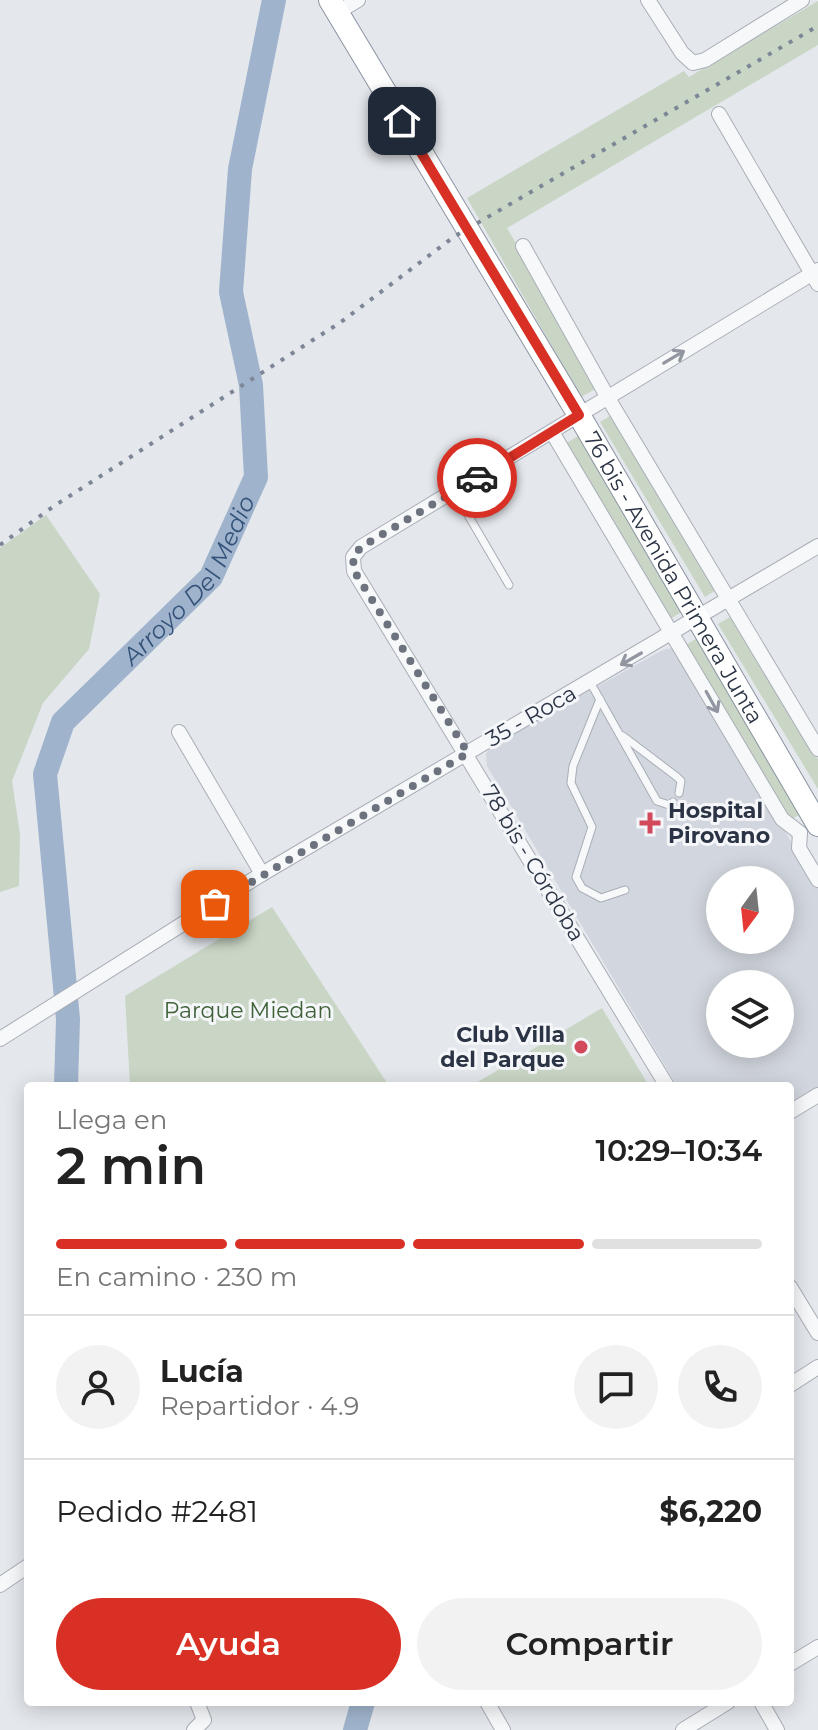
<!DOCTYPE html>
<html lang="es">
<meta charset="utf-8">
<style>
body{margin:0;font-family:Montserrat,sans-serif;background:#f2f2f2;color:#222;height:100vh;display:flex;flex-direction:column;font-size:30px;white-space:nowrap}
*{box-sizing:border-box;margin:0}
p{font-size:26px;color:#767676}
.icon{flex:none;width:44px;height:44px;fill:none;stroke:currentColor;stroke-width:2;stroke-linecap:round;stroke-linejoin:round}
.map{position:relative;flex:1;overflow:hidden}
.panel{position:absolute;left:24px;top:1082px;width:770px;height:624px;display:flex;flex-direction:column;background:#fff;border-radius:8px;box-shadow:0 4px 20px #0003}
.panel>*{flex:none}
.needle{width:52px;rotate:195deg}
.tools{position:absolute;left:706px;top:866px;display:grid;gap:16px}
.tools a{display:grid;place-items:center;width:88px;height:88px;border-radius:50%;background:#fff;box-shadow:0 4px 20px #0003;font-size:40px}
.pin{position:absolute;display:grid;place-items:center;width:68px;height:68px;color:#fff;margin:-34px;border-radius:16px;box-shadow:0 4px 12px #0006}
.courier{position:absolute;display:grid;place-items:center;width:80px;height:80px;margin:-40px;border:6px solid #d93025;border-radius:50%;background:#fff;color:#222;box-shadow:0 2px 10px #0007}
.summary em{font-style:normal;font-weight:600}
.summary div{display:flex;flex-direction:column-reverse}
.summary{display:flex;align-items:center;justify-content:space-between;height:136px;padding:0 32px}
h1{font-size:52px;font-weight:600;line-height:60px}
.bar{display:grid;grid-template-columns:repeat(4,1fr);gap:12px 8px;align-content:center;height:96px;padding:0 32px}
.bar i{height:10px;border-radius:6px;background:#e0e0e0}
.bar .current{background:#d93025}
.bar p{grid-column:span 4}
.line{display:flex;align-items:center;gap:20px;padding:0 32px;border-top:2px solid #e0e0e0}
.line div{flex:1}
.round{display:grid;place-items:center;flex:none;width:84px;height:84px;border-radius:42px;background:#f2f2f2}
.action{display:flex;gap:16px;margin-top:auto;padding:16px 32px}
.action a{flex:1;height:92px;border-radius:48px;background:#d93025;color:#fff;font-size:32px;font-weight:600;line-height:92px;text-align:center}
.action a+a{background:#f2f2f2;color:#222}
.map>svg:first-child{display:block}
</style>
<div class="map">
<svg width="818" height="1730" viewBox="0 0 818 1730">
<rect width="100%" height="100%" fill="#e4e7ec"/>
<path fill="#d2d6de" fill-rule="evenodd" d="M672,648L679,653L818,887V1087L790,1103V1086H677L487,766L486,754L491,745L663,650ZM720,880H780V940H720ZM720,984H780V1044H720Z"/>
<g fill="#c9d6c5">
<path d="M818,1V45L507,228L599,387L581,397L467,198L684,71L689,77Z"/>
<path d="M613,414L718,589L705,597L600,422Z"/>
<path d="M578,436L683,611L670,619L565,444Z"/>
<path d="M46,515L100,594L89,649L43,703L12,781L20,834L19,886L0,892V548Z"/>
<path d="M732,616L818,759V789L718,624Z"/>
<path d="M697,638L802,813L789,821L684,646Z"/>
<path d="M272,907L389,1086H130L125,996Z"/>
<path d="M602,1008L649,1086H471Z"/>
</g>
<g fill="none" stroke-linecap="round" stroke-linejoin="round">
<g stroke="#9fb4cc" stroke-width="24">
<path id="s1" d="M66,1086L68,1019L45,774L63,722L211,577L256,477L251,385L231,292L240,169L274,0"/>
<path d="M355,1730L363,1702"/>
</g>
<g stroke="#a9aeb7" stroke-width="9">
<g id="service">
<path d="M454,491L509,585"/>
<path d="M590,682L657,801L669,805L673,802"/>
<path d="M600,699L573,766L571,783L592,827L576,877L582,888L601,898L625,890"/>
<path d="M623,736L677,777L681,781L679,793"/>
</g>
</g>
<g stroke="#a9aeb7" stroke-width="16">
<g id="minor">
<path d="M648,0L682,53L693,63L705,60L802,0"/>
<path d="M338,12L358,0"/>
<path d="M719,114L818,284"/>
<path d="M523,246L608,398L818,749"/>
<path d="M552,432L782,819L800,833"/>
<path d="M179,732L262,874"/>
<path d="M800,833L799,848L818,880"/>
<path d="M0,1039L262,874L818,546"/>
<path d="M667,1086L354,571L353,557L361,547L818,270"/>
<path d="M790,1112L818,1095"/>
<path d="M790,1287L818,1333"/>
<path d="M790,1385L818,1367"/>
<path d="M0,1585L28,1566"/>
<path d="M790,1664L818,1647"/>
<path d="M487,1702L503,1730"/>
<path d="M761,1702L777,1730"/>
<path d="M194,1730L204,1720L197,1702"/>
<path d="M683,1730L728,1702"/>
</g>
</g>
<g stroke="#8b94a3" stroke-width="24">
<g id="trunk">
<path id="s2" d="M330,0L579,415L818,825"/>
</g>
</g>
<use href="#service" stroke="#f7f8fa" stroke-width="7"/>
<use href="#minor" stroke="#f7f8fa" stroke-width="14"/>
<use href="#trunk" stroke="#fff" stroke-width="22"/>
<path stroke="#7d8696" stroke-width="4" stroke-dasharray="4 8" stroke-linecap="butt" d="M0,545L54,506L341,322L455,236L818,26"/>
</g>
<defs><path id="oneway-shaft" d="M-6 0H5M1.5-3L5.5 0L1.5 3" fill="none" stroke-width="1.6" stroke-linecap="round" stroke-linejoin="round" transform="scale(2)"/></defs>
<g stroke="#9196a0">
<use href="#oneway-shaft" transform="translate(674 357) rotate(-31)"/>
<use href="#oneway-shaft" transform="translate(631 659) rotate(150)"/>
<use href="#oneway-shaft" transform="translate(712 702) rotate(61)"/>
</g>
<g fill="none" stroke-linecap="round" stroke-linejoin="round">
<path stroke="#6c737f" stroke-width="8" stroke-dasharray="0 14.4" d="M215,904L468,753L354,571L353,557L361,547L477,478"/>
<path stroke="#d93025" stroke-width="10" d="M402,121L579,415L477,478"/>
</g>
<g fill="#d1495b" stroke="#f4f6f9" stroke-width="3">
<path d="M646 811h8v8h8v8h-8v8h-8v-8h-8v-8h8z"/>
<circle cx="581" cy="1047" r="8"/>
</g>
<g text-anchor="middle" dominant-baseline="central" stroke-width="6" stroke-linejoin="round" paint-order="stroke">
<g font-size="22" fill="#2b3445" stroke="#f4f6f9">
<text stroke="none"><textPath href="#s2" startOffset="672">76 bis - Avenida Primera Junta</textPath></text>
<text transform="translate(531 716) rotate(-30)">35 - Roca</text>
<text transform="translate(533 863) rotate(59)">78 bis - Córdoba</text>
</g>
<g font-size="22" font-weight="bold" fill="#2b3445" stroke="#f4f6f9" text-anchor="start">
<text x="668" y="810">Hospital<tspan x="668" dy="25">Pirovano</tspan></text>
<text x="565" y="1034" text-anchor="end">Club Villa<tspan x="565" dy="25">del Parque</tspan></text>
</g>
<g font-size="22" fill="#3f6138" stroke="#f4f6f9">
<text x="248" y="1010">Parque Miedan</text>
</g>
<g font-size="24" font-style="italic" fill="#34527a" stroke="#f4f6f9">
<text stroke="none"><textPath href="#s1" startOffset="560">Arroyo Del Medio</textPath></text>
</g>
</g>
</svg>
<div class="tools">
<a><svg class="needle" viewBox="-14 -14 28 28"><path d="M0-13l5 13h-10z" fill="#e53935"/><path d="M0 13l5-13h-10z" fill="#767676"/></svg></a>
<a><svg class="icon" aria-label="layers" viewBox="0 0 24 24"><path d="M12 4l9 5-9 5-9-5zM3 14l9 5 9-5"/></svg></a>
</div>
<div class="pin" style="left:215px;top:904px;background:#ea580c"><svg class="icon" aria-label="bag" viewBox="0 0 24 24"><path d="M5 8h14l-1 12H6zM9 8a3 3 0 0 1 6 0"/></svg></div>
<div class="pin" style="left:402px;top:121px;background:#1f2937"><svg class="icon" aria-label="home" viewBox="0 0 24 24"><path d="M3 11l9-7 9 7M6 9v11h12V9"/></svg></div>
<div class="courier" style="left:477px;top:478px"><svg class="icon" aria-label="car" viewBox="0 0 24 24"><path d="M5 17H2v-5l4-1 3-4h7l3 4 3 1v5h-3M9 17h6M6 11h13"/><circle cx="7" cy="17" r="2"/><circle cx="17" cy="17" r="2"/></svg></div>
<section class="panel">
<div class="summary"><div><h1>2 min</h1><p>Llega en</p></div><em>10:29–10:34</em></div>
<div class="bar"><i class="current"></i><i class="current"></i><i class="current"></i><i></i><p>En camino · 230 m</p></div>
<div class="line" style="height:144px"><a class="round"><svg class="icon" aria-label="person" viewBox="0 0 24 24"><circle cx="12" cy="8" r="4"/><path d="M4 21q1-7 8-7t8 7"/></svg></a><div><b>Lucía</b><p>Repartidor · 4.9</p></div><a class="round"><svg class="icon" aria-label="chat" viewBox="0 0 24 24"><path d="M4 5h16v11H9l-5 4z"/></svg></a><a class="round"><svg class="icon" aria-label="phone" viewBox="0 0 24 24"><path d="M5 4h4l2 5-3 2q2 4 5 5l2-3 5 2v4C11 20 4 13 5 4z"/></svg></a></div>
<div class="line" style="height:104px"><div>Pedido #2481</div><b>$6,220</b></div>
<div class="action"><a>Ayuda</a><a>Compartir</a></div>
</section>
</div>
